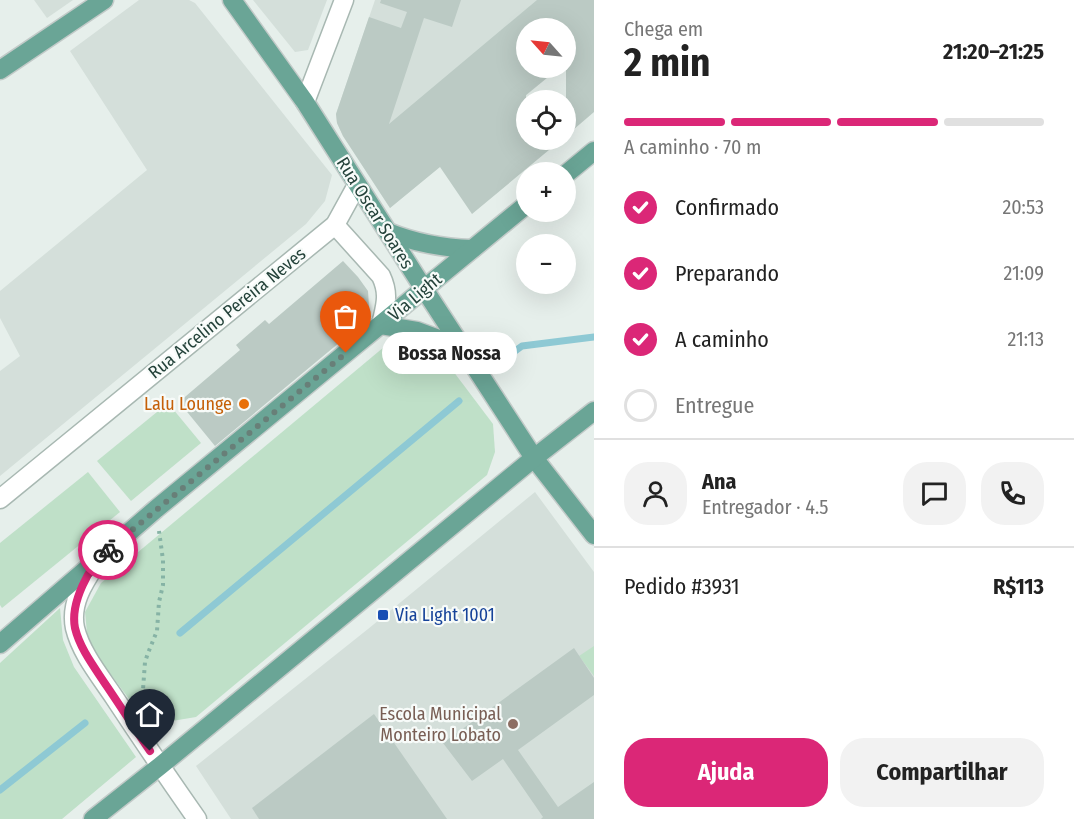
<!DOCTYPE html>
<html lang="pt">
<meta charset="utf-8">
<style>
body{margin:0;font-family:"Fira Sans Condensed",sans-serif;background:#f2f2f2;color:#222;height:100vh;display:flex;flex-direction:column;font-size:22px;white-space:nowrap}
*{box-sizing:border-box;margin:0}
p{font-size:20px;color:#767676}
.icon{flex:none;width:33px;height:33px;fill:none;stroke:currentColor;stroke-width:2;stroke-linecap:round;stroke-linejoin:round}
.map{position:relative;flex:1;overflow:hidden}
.details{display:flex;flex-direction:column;background:#fff;width:480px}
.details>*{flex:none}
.needle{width:39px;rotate:297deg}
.buttons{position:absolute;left:516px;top:18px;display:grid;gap:12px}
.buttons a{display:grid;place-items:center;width:60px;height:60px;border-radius:50%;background:#fff;box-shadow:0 6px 24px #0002;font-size:30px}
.pin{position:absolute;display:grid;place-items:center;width:51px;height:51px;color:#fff;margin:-62px -26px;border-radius:50% 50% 50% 0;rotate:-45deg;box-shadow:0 0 6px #0007}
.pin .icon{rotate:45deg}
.courier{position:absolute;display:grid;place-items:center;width:60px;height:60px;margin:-30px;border:4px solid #db2777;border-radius:50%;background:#fff;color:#222;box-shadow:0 2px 8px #0007}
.bubble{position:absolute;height:42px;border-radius:21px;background:#fff;box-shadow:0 6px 24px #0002;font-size:20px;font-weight:700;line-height:42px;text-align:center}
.headline em{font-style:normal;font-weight:700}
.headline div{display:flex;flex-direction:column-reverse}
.headline{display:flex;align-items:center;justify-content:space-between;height:102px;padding:0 30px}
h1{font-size:39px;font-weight:700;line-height:45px}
.bar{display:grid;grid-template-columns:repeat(4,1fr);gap:9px 6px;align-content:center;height:72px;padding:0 30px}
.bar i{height:8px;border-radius:4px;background:#e0e0e0}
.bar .selected{background:#db2777}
.bar p{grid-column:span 4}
.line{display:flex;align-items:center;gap:15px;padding:0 30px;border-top:2px solid #e0e0e0}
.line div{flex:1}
.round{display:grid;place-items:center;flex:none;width:63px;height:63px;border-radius:24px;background:#f2f2f2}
ol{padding:0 30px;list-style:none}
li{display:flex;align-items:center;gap:18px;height:66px}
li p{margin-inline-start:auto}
li .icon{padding:6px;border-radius:50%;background:#db2777;color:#fff;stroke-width:4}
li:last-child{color:#767676}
li i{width:33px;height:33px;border:3px solid #e0e0e0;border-radius:50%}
.button{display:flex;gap:12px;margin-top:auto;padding:12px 30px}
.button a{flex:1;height:69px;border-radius:24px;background:#db2777;color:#fff;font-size:24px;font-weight:700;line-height:69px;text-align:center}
.button a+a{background:#f2f2f2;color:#222}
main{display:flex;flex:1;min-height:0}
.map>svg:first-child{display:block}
</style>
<main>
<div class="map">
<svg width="594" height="819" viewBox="0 0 594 819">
<rect width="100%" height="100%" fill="#e6efeb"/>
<g fill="#d4dfda">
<path d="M34,0H73L47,18Z"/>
<path d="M139,0H189L195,3L332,175L325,201L306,224L0,476V371L20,356L0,318V291L147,170L70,51Z"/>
<path d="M253,0H327L308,50L295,52Z"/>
<path d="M375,0H594V38L566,62V28H526V68H559L390,208L343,136L337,123L336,114Z"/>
<path d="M535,492L594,572V819H231L196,766L368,629Z"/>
</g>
<g fill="#bfe0c8">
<path d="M384,347L422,348L444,359L493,424L495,452L487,475L196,717L166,722L135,707L88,644L85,612L101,583Z"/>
<path d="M168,403L201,443L131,501L97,461Z"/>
<path d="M88,472L120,512L2,608L0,605V543Z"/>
<path d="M60,608L63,640L74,667L136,757L62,819H0V663Z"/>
<path d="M594,646V676L579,656Z"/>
</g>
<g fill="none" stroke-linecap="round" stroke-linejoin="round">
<g stroke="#8ec9d4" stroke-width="7">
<path d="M504,359L522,346L594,337"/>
<path d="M180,633L459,401"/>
<path d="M0,790L85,723"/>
</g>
</g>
<g fill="#bbcac4">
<path d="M381,0H461L452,27L424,18L389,124L537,0H594V112L566,136V28H526V68H559L526,95V140H561L472,214L440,167L390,208L343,136L337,123L336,114L369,17L401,28L407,12L380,3Z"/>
<path d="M343,261L358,277L368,291L369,306L363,323L215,446L179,402L240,350L236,345L265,320L269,324Z"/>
<path d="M574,648L594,678V695L518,750L558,807L594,782V819H541L543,817L503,759L472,781L443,743Z"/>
<path d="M374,714L447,819H259L252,808Z"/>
</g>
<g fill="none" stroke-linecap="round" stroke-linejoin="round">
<g stroke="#a8b8b2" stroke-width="21">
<g id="minor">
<path d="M305,102L344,0"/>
<path d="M335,225L381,276C390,295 385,306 381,325"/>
<path d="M0,499L335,225L357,185"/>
<path d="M96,564C83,584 70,604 75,628C81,653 100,676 114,697C141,738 169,779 197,819"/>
</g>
</g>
<g stroke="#c2cac8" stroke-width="21">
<g id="major">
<path d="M232,0L305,102L417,278L534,458L594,535"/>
<path d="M0,70L104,0"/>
<path d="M566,174L594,151"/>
<path d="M388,232C415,243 442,248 472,249"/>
<path d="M381,325L417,331L463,348"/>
<path d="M0,644L156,509L526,205"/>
<path d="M93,819L160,766L534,458L594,411"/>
</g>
</g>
<path stroke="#86b3a5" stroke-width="4" stroke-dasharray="3 4.5" stroke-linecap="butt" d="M142,703L145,662L148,653L157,631L159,602L163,585V560L159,531"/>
<use href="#minor" stroke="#fff" stroke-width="18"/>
<use href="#major" stroke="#6aa596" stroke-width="18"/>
</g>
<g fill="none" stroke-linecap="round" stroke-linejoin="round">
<path stroke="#687f78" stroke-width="6" stroke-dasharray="0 10.8" d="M108,550L346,353"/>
<path stroke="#db2777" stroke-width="8" d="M108,550C89,566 70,603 75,628C80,649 95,668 106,685C121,707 135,729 150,751"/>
</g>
<circle fill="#e8710a" stroke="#f7fbf9" stroke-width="2" cx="244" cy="404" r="6"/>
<rect fill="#1a4fb4" stroke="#f7fbf9" stroke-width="2" x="377" y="609" width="12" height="12" rx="3"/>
<circle fill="#8d6e63" stroke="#f7fbf9" stroke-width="2" cx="513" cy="724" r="6"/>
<g text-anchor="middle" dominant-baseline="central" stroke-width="4.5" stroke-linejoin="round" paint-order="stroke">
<g font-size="18" fill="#24423a" stroke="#f7fbf9">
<text transform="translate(375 213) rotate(58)">Rua Oscar Soares</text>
<text transform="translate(415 297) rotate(-40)">Via Light</text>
<text transform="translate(227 313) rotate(-39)">Rua Arcelino Pereira Neves</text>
</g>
<g font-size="18" fill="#c56008" stroke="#f7fbf9" text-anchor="end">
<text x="232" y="404">Lalu Lounge</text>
</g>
<g font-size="18" fill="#164399" stroke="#f7fbf9" text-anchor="start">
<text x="395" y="615">Via Light 1001</text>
</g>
<g font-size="18" fill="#785e54" stroke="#f7fbf9" text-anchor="end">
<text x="501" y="714">Escola Municipal<tspan x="501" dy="21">Monteiro Lobato</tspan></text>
</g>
</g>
</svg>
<div class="buttons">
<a><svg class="needle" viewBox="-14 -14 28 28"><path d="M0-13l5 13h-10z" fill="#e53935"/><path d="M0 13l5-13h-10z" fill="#767676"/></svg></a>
<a><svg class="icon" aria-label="locate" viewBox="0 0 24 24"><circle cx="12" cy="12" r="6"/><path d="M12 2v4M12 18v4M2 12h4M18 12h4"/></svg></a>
<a>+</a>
<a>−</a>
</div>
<div class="pin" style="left:346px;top:353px;background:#ea580c"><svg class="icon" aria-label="bag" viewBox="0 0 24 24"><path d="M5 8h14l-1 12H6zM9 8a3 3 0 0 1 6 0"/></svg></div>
<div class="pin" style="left:150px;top:751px;background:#1f2937"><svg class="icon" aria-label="home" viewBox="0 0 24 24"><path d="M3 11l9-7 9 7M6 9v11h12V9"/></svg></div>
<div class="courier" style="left:108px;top:550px"><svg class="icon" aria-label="bike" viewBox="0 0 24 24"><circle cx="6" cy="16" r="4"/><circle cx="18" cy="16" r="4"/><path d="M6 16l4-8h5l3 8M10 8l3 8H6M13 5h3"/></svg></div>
<div class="bubble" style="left:382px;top:332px;width:135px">Bossa Nossa</div>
</div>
<section class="details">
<div class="headline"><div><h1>2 min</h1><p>Chega em</p></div><em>21:20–21:25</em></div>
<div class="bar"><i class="selected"></i><i class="selected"></i><i class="selected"></i><i></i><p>A caminho · 70 m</p></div>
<ol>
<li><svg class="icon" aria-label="check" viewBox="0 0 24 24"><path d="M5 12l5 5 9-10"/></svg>Confirmado<p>20:53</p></li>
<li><svg class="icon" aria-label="check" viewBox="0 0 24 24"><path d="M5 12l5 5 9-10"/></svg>Preparando<p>21:09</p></li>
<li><svg class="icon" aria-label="check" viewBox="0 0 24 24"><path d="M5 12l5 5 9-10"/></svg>A caminho<p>21:13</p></li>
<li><i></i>Entregue</li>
</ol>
<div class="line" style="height:108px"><a class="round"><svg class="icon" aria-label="person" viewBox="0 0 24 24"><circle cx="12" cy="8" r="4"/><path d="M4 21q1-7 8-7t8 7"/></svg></a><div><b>Ana</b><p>Entregador · 4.5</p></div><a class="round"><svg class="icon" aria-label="chat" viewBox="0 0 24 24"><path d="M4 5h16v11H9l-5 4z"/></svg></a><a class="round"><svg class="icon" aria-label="phone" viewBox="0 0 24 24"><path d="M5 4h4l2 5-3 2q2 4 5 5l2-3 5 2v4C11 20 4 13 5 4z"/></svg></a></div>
<div class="line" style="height:78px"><div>Pedido #3931</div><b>R$113</b></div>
<div class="button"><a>Ajuda</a><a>Compartilhar</a></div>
</section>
</main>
